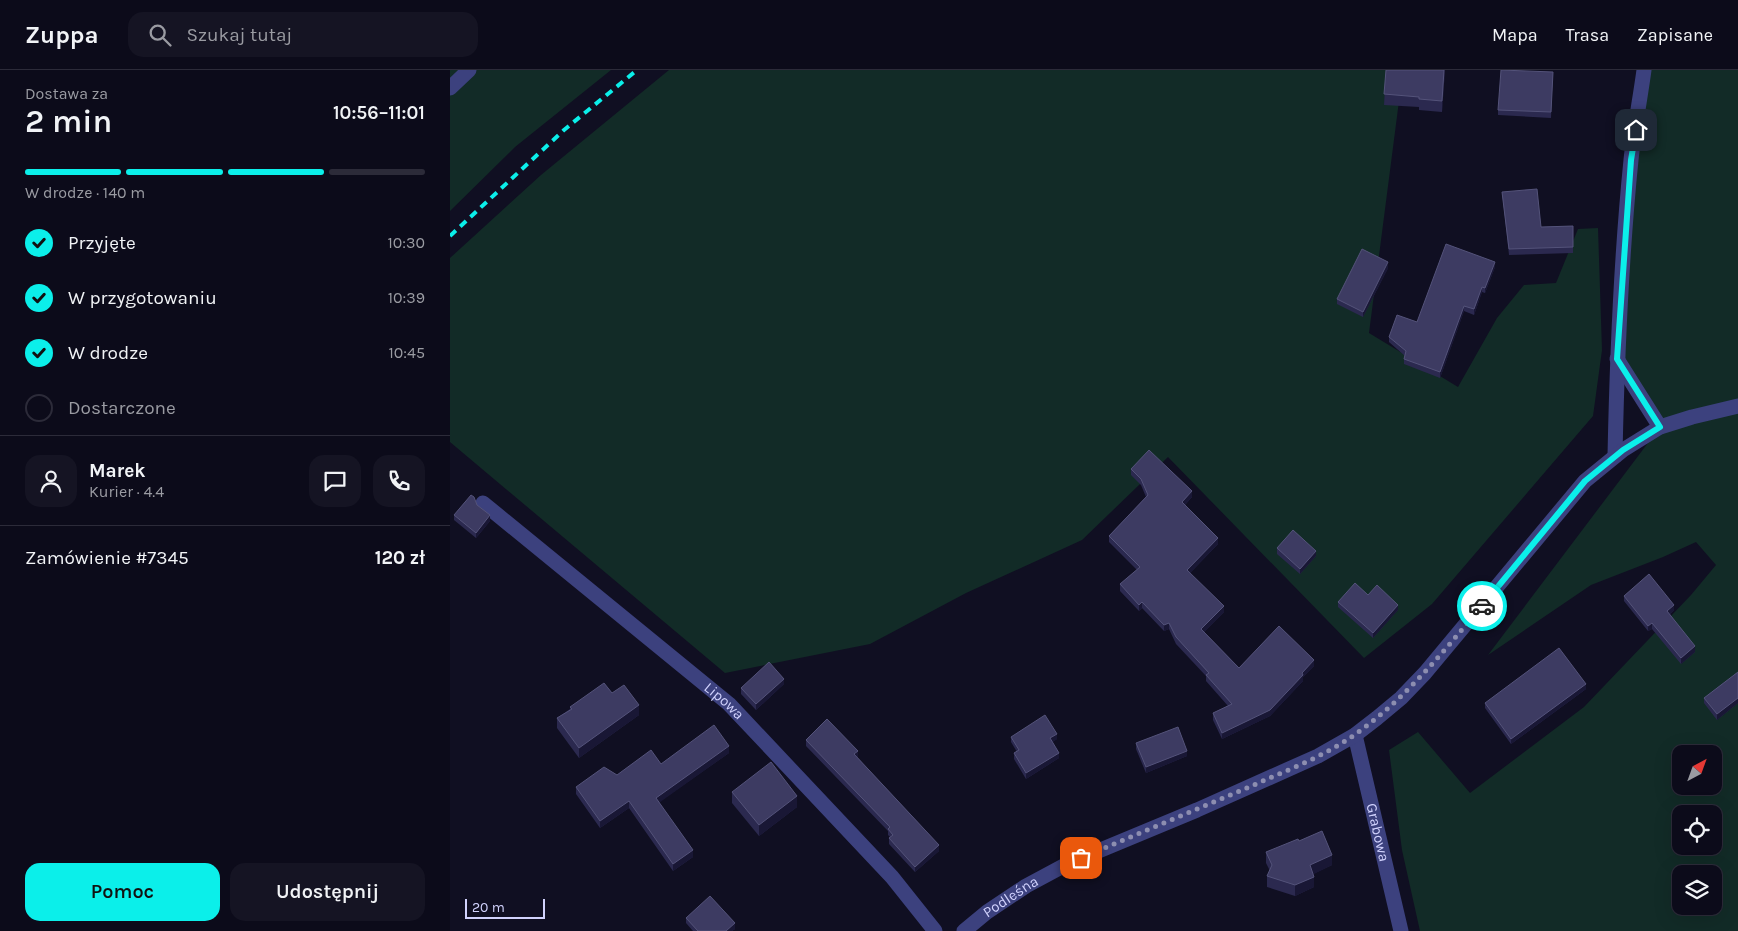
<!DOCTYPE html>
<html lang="pl">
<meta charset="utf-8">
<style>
body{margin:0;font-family:Karla,sans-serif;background:#151423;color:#f1f3f6;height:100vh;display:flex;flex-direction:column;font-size:19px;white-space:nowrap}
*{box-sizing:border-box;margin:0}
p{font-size:16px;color:#9a9ba2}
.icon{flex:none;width:28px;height:28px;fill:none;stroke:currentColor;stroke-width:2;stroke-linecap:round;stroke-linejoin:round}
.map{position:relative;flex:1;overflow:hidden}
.sheet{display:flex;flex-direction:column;background:#0c0b1a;width:450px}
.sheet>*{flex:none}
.needle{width:32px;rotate:41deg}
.controls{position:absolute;left:1222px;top:675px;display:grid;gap:10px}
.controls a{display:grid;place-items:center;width:50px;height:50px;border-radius:10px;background:#0c0b1a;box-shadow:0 5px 20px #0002,0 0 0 1px #2c2b39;font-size:25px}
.scale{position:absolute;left:15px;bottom:12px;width:80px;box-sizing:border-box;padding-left:5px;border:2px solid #d1d2fd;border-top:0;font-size:14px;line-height:18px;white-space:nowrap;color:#d1d2fd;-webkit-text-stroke:4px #100f22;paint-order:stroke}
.pin{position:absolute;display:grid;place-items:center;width:42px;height:42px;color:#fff;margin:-21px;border-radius:10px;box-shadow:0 2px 8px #0006}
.courier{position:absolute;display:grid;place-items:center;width:50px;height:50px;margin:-25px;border:4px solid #0befea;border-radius:50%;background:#fff;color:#222;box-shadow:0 1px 6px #0007}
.summary em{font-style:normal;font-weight:600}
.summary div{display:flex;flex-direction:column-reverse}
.summary{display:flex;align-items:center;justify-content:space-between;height:85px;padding:0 25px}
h1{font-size:32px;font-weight:600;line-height:38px}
.bar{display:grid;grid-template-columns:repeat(4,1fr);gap:8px 5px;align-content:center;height:60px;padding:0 25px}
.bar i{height:6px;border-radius:4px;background:#2c2b39}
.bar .current{background:#0befea}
.bar p{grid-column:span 4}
.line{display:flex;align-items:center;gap:12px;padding:0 25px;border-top:1px solid #2c2b39}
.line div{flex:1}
.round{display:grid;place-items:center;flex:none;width:52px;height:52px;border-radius:15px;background:#151423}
ol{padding:0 25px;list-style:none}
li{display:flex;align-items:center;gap:15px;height:55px}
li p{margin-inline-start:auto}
li .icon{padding:5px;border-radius:50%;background:#0befea;color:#111;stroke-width:4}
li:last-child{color:#9a9ba2}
li i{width:28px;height:28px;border:2px solid #2c2b39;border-radius:50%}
.action{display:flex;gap:10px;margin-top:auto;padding:10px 25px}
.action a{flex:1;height:58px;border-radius:15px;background:#0befea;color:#111;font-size:20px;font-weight:600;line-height:58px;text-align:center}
.action a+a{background:#151423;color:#f1f3f6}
header{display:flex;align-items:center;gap:30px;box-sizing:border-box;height:70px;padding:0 25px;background:#0c0b1a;border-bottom:1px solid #2c2b39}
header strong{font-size:24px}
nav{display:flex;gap:28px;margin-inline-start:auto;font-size:18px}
.search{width:350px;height:45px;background:#151423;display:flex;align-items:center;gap:12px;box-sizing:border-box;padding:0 18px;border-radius:15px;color:#9a9ba2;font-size:19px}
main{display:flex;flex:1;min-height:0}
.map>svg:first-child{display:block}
</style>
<header>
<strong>Zuppa</strong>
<div class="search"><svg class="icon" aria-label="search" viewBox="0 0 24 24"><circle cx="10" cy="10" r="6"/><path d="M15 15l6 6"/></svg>Szukaj tutaj</div>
<nav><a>Mapa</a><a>Trasa</a><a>Zapisane</a></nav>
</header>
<main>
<section class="sheet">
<div class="summary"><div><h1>2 min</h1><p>Dostawa za</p></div><em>10:56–11:01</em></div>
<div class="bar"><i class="current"></i><i class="current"></i><i class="current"></i><i></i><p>W drodze · 140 m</p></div>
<ol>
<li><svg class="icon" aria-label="check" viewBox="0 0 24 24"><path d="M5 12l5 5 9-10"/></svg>Przyjęte<p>10:30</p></li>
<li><svg class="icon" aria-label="check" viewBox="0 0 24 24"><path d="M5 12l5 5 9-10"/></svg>W przygotowaniu<p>10:39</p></li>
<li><svg class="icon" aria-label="check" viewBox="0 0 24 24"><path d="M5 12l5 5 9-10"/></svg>W drodze<p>10:45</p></li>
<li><i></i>Dostarczone</li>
</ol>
<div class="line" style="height:90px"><a class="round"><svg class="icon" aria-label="person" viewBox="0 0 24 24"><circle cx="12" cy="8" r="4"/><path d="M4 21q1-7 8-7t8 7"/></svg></a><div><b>Marek</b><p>Kurier · 4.4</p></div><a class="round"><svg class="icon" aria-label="chat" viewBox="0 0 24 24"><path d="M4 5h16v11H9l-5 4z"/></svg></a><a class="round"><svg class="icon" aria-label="phone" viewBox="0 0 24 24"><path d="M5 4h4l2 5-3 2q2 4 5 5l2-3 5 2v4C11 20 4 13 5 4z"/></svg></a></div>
<div class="line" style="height:65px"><div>Zamówienie #7345</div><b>120 zł</b></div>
<div class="action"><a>Pomoc</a><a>Udostępnij</a></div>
</section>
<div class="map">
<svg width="1288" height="861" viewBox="0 0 1288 861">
<rect width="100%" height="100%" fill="#100f22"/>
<g fill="#122b27" fill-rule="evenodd">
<path d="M0,0H161L65,77L0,141Z"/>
<path d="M219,0H953L919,263L1008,317L1047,248L1074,215L1106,213L1128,159L1148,158L1152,280L1143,346L982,534L914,588L718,387L632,470L516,523L420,574L275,603L0,372V188L91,105Z"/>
<path d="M1194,0H1288V861H970L952,780L939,680L968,662L1020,723L1134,637L1241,525L1266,495L1246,472L1213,487L1141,515L1038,585L1210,357L1167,289ZM1231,684H1264V716H1231ZM1231,744H1264V776H1231ZM1231,804H1264V836H1231Z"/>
</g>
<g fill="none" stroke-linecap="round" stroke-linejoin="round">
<g stroke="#3c417e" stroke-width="15">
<path d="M0,18L19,0"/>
<path d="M1167,289L1210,357"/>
<path d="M1165,386C1167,287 1171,189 1181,90C1184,60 1190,30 1194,0"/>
<path id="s1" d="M33,433L279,634L442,807L485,861"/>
<path id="s2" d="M905,665L951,861"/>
<path id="s3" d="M514,861L537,842L576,816L617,794L747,740L868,686L905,665L927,648L951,628L975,603L1135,411L1173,380L1210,357L1242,347L1288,336"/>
</g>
<path stroke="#0befea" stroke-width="4" stroke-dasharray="8 6" stroke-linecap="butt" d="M0,166L114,60L187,0"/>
</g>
<g fill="#2b294f">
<path d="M936,0H995L992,42L969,40V37L934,35Z"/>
<path d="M1103,2L1101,48L1048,45V40Z"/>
<path d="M1052,122L1091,157L1123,156V183L1059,185Z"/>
<path d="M1045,197L1035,223L1032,222L1024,245L1014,241L990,308L954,294V289L955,286L939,272V267L967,252Z"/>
<path d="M938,198L913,247L887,234V229Z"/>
<path d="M681,399L742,427L735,435L768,474L740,503L774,542L754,562L789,598L864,596L853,607V611L820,646L772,669L763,650V643L778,636L756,611V606L726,574L719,559L714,561L692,538L689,541L670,521V514L687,500L659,472V466L696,427L691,415L681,405Z"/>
<path d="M27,435L40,451L26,468L4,450V445Z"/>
<path d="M827,478L866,486L850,504L827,484Z"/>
<path d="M918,525L948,540L923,568L888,537V532Z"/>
<path d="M1174,526L1224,540L1220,544L1245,582L1231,594L1202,559L1198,561L1174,531Z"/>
<path d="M1288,602V633L1267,650L1254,633V628Z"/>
<path d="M334,614L306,640L291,624V618Z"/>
<path d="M1136,619L1061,674L1035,638V633Z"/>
<path d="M162,623L189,645L129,688L107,658V648L120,639V637Z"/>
<path d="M561,667L607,669L602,672L609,688L576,709L564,689V683L567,682L561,672Z"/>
<path d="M356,670L408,686L407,687L489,781L465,802L439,774V768L440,767L438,765V761L356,676Z"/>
<path d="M686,673L737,686L696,703L686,679Z"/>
<path d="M279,683L209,732L243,787L223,801L179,738L150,758L126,724V717L167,705L211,694Z"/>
<path d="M282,722L347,737L309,766L282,733Z"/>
<path d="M849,771L882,795L863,804L864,817L845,826L817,817V806L820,801L816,793V782Z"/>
<path d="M236,848L285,859L282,861H243L236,853Z"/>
</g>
<g fill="#191735">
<path d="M994,0H995L992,42V31Z"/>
<path d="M938,192V198L913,247V242Z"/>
<path d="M1045,192V197L1035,223V218Z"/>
<path d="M1032,217V222L1024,245V239Z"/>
<path d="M1014,236V241L990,308V302Z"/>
<path d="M742,421V427L732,438V432Z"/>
<path d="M40,445V451L26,468V463Z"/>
<path d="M768,468V474L737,506V500Z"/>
<path d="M866,481V486L850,504V499Z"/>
<path d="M692,532V538L689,541V535Z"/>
<path d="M948,535V540L923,568V563Z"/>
<path d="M1224,535V540L1217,546V541Z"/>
<path d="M774,536V542L751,565V559Z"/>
<path d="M719,553V559L714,561V555Z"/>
<path d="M1202,553V559L1198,561V556Z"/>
<path d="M1245,576V582L1231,594V588Z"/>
<path d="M864,590V596L853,607V611L820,646L772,669V663L852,603Z"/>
<path d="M334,609V614L306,640V634Z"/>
<path d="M1136,614V619L1061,674V669Z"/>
<path d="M1288,628V633L1267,650V644Z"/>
<path d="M189,635V645L129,688V678Z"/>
<path d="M607,664V669L600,674V668Z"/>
<path d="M279,676V683L206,735V728Z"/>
<path d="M408,681V686L404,690V684Z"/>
<path d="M737,681V686L696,703V697Z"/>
<path d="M609,683V688L576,709V703Z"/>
<path d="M347,726V737L309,766V755Z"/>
<path d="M179,731V738L150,758V751Z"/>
<path d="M489,775V781L465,802V797Z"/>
<path d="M243,780V787L223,801V794Z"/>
<path d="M882,785V795L860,806V795Z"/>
<path d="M864,807V817L845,826V815Z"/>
<path d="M285,853V859L282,861H276Z"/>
</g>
<g fill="#3d3b62" stroke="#54537a">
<path d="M936,0H994L992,31L969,29V27L934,24Z"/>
<path d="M1051,0L1103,2L1101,42L1048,40Z"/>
<path d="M1087,119L1091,157L1123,156V177L1059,179L1052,122Z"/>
<path d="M996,174L1045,192L1035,218L1032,217L1024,239L1014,236L990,302L954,289L956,281L939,267L947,245L967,252Z"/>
<path d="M912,179L938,192L913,242L887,229Z"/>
<path d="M699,380L742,421L732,432L768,468L737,500L774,536L751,559L789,598L829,556L864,590L852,603L853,605L820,640L772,663L763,643L782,634L756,605L759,603L726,567L719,553L714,555L692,532L689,535L670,514L690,497L659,466L698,425L691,409L681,399Z"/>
<path d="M21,425L24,427L27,435L40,445L26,463L4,445Z"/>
<path d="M843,460L866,481L850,499L827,478Z"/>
<path d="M1199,504L1224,535L1217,541L1245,576L1231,588L1202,553L1198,556L1174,526Z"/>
<path d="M905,513L918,525L927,515L948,535L923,563L888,532Z"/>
<path d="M1109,578L1136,614L1061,669L1035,633Z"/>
<path d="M319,592L334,609L306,634L291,618Z"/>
<path d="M1288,602V628L1267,644L1254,628Z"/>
<path d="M154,613L162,623L174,615L189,635L129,678L107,648L122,639L120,637Z"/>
<path d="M595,645L607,664L600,668L609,683L576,703L564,683L569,680L561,667Z"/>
<path d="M377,649L408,681L404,684L489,775L465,797L439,768L443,765L438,759L440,757L356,670Z"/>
<path d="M264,655L279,676L206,728L243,780L223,794L179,731L150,751L126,717L154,697L167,705L201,680L211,694Z"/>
<path d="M728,657L737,681L696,697L686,673Z"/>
<path d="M321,692L347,726L309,755L282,722Z"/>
<path d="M872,761L882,785L860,795L864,807L845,815L817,806L822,795L816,782L848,769L849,771Z"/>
<path d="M260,826L285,853L276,861H248L236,848Z"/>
</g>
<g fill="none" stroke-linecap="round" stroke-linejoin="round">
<path stroke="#8d8eb0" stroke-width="5" stroke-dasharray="0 9" d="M631,788C689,763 748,739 806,714C840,699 877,685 907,663C956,628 993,582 1032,536"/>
<path stroke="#0befea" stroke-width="6" d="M1032,536L1135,411L1173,380L1210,357L1167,289L1181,90L1186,60"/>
</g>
<g text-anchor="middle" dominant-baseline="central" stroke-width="4" stroke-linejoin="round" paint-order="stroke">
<g font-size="15" fill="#d1d2fd" stroke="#100f22">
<text stroke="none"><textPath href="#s1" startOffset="312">Lipowa</textPath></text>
<text stroke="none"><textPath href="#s2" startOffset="100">Grabowa</textPath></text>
<text stroke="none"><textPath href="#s3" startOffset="58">Podleśna</textPath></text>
</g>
</g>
</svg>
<div class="controls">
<a><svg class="needle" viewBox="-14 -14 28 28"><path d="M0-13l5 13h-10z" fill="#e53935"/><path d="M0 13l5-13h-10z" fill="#9a9ba2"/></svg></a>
<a><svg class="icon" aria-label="locate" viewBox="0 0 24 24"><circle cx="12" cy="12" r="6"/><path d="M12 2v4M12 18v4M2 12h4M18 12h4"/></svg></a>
<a><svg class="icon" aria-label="layers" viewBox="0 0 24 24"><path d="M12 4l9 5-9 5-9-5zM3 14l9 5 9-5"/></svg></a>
</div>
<div class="scale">20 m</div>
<div class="pin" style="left:631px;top:788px;background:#ea580c"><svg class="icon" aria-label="bag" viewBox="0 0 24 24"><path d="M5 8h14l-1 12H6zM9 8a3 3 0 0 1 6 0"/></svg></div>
<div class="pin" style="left:1186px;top:60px;background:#1f2937"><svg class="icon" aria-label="home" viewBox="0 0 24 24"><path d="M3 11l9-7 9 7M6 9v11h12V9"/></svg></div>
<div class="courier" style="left:1032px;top:536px"><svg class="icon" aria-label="car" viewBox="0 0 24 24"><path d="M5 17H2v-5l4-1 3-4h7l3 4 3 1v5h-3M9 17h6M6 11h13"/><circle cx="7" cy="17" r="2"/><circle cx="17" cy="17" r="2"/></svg></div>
</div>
</main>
